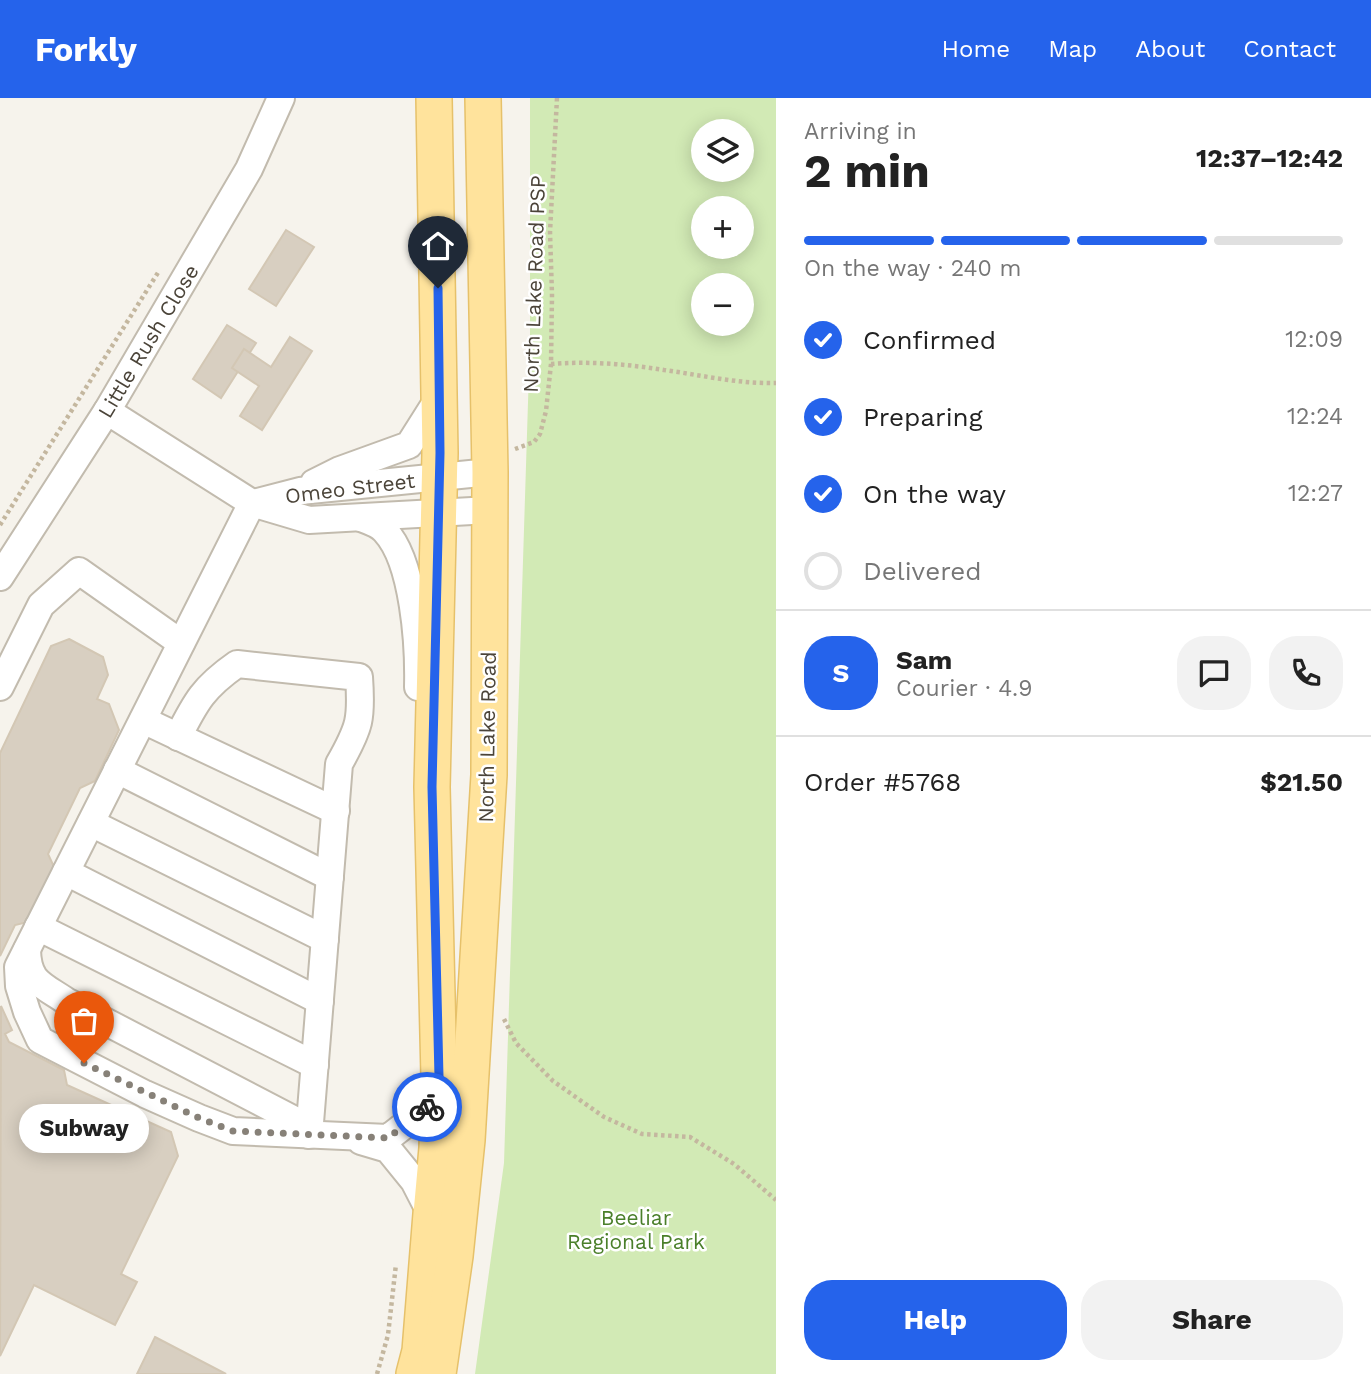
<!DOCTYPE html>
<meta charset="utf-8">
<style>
body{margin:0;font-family:"Work Sans",sans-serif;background:#f2f2f2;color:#222;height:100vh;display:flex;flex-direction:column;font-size:26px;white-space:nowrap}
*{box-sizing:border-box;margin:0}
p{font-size:23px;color:#767676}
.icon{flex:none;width:38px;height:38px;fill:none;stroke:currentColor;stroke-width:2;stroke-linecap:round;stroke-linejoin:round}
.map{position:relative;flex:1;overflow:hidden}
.side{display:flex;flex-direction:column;background:#fff;width:595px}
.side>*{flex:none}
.buttons{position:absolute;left:691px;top:21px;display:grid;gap:14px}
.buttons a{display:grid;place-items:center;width:63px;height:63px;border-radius:50%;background:#fff;box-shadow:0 4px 18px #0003;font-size:35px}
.pin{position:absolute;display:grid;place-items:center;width:60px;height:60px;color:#fff;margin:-72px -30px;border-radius:50% 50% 50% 0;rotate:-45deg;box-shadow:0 0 7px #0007}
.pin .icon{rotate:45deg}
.courier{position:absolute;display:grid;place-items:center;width:70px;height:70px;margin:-35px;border:5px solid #2563eb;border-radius:50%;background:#fff;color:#222;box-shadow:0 2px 9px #0007}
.bubble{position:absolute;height:49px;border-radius:24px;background:#fff;box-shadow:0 4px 18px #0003;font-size:23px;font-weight:700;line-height:49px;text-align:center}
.headline em{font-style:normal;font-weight:700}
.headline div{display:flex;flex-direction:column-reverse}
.headline{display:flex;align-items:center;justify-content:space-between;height:119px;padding:0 28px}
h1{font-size:46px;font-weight:700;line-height:52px}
.bar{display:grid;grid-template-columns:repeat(4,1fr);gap:10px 7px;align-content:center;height:84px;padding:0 28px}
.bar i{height:9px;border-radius:5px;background:#e0e0e0}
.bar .current{background:#2563eb}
.bar p{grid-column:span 4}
.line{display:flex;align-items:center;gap:18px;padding:0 28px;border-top:2px solid #e0e0e0}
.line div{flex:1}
.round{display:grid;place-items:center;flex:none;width:74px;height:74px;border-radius:28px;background:#f2f2f2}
ol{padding:0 28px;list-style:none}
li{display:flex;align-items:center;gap:21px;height:77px}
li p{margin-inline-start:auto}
li .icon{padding:7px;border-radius:50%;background:#2563eb;color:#fff;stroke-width:4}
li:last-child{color:#767676}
li i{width:38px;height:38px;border:4px solid #e0e0e0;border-radius:50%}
.primary-button{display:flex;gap:14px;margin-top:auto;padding:14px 28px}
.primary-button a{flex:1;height:80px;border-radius:28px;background:#2563eb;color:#fff;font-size:28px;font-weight:700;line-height:80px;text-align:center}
.primary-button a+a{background:#f2f2f2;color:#222}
header{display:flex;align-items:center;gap:42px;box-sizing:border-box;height:98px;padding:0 35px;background:#2563eb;color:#fff}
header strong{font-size:33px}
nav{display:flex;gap:38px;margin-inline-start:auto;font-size:24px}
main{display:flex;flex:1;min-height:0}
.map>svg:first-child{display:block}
</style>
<header>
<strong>Forkly</strong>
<nav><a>Home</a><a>Map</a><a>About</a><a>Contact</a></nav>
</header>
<main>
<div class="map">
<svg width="776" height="1276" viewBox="0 0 776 1276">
<rect width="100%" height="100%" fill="#f6f3ec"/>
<path fill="#d2eab5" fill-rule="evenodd" d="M530,0H776V1276H475L504,1065L530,241ZM704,33H742V72H704ZM704,110H742V149H704ZM704,187H742V226H704Z"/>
<g fill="#d8cfc1" stroke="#d3c7b4" stroke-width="2">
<path d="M286,132L314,149L276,208L249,191Z"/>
<path d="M227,227L256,245L221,300L193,281Z"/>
<path d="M290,239L312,253L262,332L240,318L259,288L232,270L244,251L271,269Z"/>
<path d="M69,541L103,559L108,577L97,601L109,606L119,632L95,683L80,690L48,756L55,771L28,824L15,827L0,858V655L51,548Z"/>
<path d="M1,908L12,932L5,936L9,944L64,972L67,987L171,1034L178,1058L121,1176L137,1184L115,1227L34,1187L0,1258Z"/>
<path d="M155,1239L226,1276H137Z"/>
</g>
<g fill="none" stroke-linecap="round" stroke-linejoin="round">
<g stroke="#c2bbae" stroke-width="30">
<g id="minor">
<path d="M107,313L252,405L309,422L490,412"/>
<path d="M314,385L340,372L409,347L440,298"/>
<path d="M252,405L18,869L19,888L27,914L40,942L145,996L199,1020L233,1033L388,1040L438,1001"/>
<path d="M254,405L300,393L490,374"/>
<path d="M361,420C369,423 379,426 385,433C414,464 419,547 418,589"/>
<path d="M0,479L107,313L249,71L281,0"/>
<path d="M0,589L41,507L79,473L181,545"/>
<path d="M143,622L336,713"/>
<path d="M178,639C196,603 204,589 237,566L359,579C362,621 360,629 339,666L309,1037"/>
<path d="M117,672L330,779"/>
<path d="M91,725L325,841"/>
<path d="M66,774L320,903"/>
<path d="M38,829L315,967"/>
<path d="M27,852C28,884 41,886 66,903L310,1030"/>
<path d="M361,1043L388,1051L414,1083L431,1116"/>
</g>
</g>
<g stroke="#e6c16a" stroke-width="38">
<g id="major">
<path d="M414,1276L420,1253L431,1116L437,1050L439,979L432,689L440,355L434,0"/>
<path d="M438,1276L455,1158L467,1042L489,677L490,374L483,0"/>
</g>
</g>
<g stroke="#c4b79f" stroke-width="4.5" stroke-dasharray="3.5 3.5" stroke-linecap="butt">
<path d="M551,266C588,263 627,266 664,272C701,277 738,286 776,285"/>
<path d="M515,351L534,344L540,336L546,313L551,266L552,197L550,134L557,0"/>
<path d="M0,427L159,173"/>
<path d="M504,921L516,945L553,983L604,1019L642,1036L690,1039L734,1066L776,1102"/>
<path d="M377,1276L388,1237L396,1166"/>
</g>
<use href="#minor" stroke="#fff" stroke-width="26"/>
<use href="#major" stroke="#ffe39c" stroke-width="35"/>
</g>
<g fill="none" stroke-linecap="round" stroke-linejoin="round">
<path stroke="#878178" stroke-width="7" stroke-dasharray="0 12.6" d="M84,965L199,1020L233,1033L388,1040L427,1009"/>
<path stroke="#2563eb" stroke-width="9" d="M427,1009L438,1001L439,979L432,689L440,355L438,190"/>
</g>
<g text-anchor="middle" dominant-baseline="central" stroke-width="5" stroke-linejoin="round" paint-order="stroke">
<g font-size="21" fill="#4b4439" stroke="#fff">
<text transform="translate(534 186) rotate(-88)">North Lake Road PSP</text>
<text transform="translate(148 243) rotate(-59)">Little Rush Close</text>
<text transform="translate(350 390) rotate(-7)">Omeo Street</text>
<text transform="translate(487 639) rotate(-89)">North Lake Road</text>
</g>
<g font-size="21" fill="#4a7f2a" stroke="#fff">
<text x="636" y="1119">Beeliar<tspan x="636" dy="24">Regional Park</tspan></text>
</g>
</g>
</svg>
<div class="buttons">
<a><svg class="icon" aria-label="layers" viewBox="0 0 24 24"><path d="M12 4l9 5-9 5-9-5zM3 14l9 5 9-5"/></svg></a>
<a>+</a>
<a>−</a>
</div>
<div class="pin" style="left:84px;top:965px;background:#ea580c"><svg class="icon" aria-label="bag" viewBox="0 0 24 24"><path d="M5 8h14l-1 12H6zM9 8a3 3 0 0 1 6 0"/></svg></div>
<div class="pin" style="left:438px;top:190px;background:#1f2937"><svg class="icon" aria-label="home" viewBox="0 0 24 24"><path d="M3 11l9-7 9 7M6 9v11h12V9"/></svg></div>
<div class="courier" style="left:427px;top:1009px"><svg class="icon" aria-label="bike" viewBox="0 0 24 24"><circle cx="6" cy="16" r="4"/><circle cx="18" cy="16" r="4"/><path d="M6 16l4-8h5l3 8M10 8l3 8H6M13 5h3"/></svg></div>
<div class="bubble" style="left:19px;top:1006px;width:130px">Subway</div>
</div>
<section class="side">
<div class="headline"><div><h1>2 min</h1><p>Arriving in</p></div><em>12:37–12:42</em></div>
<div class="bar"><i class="current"></i><i class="current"></i><i class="current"></i><i></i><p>On the way · 240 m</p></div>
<ol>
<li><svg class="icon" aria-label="check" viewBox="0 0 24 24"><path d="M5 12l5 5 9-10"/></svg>Confirmed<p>12:09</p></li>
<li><svg class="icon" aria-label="check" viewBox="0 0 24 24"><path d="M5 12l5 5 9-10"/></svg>Preparing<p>12:24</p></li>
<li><svg class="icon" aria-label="check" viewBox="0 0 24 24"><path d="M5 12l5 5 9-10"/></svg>On the way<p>12:27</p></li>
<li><i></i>Delivered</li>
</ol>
<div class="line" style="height:126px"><b class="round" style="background:#2563eb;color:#fff">S</b><div><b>Sam</b><p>Courier · 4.9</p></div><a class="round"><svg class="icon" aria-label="chat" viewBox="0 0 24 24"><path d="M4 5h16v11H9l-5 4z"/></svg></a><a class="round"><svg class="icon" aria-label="phone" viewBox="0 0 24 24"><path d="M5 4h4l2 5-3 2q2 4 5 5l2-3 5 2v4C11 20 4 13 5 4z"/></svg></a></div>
<div class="line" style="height:91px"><div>Order #5768</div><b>$21.50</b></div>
<div class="primary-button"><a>Help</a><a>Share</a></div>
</section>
</main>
